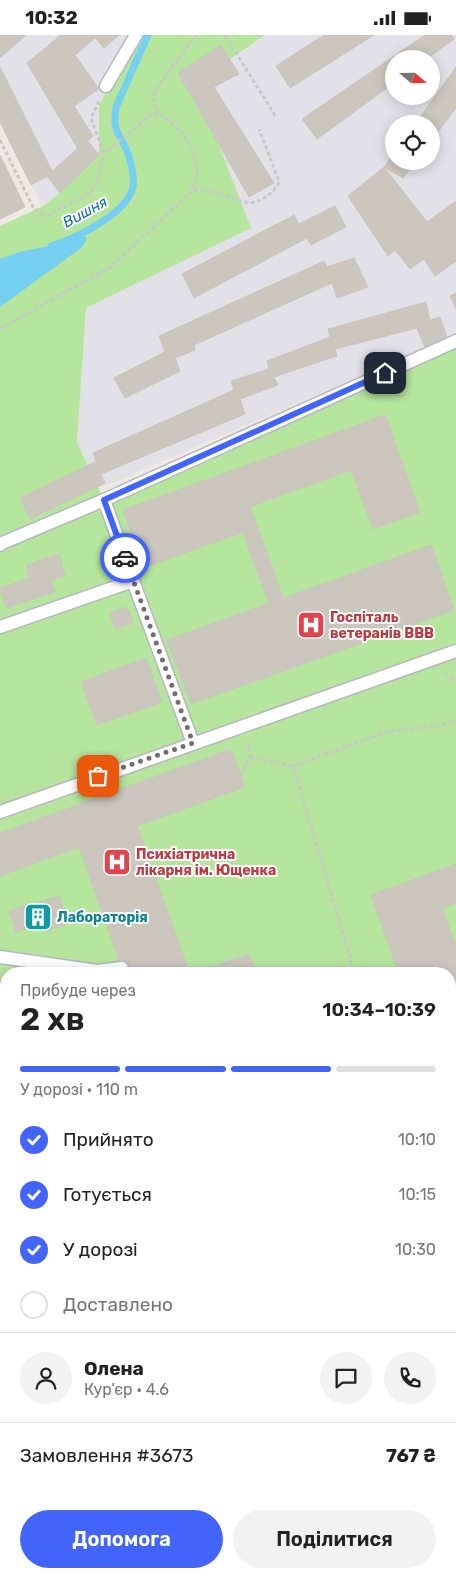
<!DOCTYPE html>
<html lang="uk">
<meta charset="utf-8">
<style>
body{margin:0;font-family:Rubik,sans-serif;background:#f2f2f2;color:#222;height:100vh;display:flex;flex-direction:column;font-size:19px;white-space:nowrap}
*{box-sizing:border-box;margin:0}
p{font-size:16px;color:#767676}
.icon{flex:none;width:28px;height:28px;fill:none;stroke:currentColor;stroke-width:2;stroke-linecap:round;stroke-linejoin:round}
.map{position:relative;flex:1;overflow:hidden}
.details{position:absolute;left:0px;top:932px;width:456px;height:611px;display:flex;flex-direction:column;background:#fff;border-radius:20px 20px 0 0;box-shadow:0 2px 12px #0003}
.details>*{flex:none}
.needle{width:32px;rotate:110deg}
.tools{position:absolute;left:385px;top:15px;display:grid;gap:10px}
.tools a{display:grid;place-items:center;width:55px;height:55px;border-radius:50%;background:#fff;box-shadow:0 2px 12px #0003;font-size:25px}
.pin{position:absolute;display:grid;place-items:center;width:42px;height:42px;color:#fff;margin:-21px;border-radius:10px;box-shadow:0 2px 8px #0006}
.courier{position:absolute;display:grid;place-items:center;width:50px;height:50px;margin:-25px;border:4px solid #4264fb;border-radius:50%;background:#fff;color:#222;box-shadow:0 1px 6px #0007}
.head em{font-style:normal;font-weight:600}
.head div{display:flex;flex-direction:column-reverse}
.head{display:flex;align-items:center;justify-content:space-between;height:85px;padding:0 20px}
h1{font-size:32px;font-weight:600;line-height:38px}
.bar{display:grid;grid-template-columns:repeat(4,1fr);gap:8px 5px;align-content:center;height:60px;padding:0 20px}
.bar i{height:6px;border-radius:4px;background:#e0e0e0}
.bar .active{background:#4264fb}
.bar p{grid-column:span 4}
.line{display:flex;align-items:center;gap:12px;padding:0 20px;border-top:1px solid #e0e0e0}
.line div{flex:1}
.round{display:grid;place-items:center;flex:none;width:52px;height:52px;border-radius:26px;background:#f2f2f2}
ol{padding:0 20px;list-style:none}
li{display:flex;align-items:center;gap:15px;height:55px}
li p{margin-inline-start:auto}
li .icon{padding:5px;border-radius:50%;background:#4264fb;color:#fff;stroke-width:4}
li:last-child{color:#767676}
li i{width:28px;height:28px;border:2px solid #e0e0e0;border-radius:50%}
.button{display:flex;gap:10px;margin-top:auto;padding:10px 20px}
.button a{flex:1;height:58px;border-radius:30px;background:#4264fb;color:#fff;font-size:20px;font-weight:600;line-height:58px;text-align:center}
.button a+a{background:#f2f2f2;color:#222}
.status{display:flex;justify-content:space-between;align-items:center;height:35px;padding:0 25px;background:#fff;direction:ltr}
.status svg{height:14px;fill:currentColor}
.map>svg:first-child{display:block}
</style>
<div class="status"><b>10:32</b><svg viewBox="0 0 49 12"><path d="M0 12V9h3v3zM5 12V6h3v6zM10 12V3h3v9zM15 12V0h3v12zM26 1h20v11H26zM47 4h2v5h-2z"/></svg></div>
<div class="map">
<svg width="456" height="1543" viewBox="0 0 456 1543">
<rect width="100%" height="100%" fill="#efe9e1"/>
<g fill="#e3e1e8" fill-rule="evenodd">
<path d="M0,0H141L99,70V120L60,158L42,171L0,87Z"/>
<path d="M265,0H456V300L100,453L77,407L86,273L251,193L219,110L178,38L221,10L230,24ZM394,24H431V61H394ZM394,89H431V126H394Z"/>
</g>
<path fill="#b6e59e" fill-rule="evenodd" d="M141,0H265L230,24L221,10L178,38L219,110L251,193L86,273L77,407L104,465L456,306V1543H0V191L43,171L60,158L99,120V70ZM6,939H450V1538H6Z"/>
<path fill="#75cff0" d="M78,199L86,202V206L81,213L0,272V224L19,217L59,209Z"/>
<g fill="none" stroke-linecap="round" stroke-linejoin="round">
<path stroke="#75cff0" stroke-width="7" d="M51,211C76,203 126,180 133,152C135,142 131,128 128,118C119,96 112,99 116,72L148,0"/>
</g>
<g fill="#cbc7bf" stroke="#cbc5ba">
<path d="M0,0H26L0,23Z"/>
<path d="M61,0H119L104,13L95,3L75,20L99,54L74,71L93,101L78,114L27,28Z"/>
<path d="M324,0H374L290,53L276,31Z"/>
<path d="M425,0H451L454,4L427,24H394V48L317,104L302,84Z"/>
<path d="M221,10L239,39L214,52L274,148L249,162L178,38Z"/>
<path d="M0,32L53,138L31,150L0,87Z"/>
<path d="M456,32V73L431,106V89H415Z"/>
<path d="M87,105L99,120L60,158L47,141Z"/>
<path d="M394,118V126H416L403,143L384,132Z"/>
<path d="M0,120L25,172L0,184Z"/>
<path d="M384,132L427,187L456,166V226L435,241L424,224L410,234L395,215L388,221L348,161Z"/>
<path d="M335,171L346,192L311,210L307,203L194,263L182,239L294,180L299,189Z"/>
<path d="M354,223L368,252L337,263L332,248L194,310L195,315L175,323L180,336L125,363L114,343L165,317L159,301L324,226L327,232Z"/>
<path d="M456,258V274L450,261Z"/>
<path d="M426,267L430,285L440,282L449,308L427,318L417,293L335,314L337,321L274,342L278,350L240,364L245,379L101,439L93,418L234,355L231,346L269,334L267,326L330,302L328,294Z"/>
<path d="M385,380L420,477L373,494L351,435L235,477L243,497L143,533L123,475Z"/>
<path d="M95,427L105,448L30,484L20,463Z"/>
<path d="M250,471L283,563L269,568L235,477Z"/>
<path d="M431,510L454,575L191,669L167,605Z"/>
<path d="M59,519L65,541L51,545L55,557L6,573L0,553L30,543L26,530Z"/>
<path d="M127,572L133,588L115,594L110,578Z"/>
<path d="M146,623L162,667L97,690L81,647Z"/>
<path d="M231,714L245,752L137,791L190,939H124L79,812L0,841V798Z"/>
<path d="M456,829V868L442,873L456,912V1034L450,1036V939H399L371,860Z"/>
<path d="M59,861L68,889L45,896L43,889L16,897L9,876Z"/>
<path d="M249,919L254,932L233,939H211L209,933Z"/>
<path d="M6,991V1057L0,1060V993Z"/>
<path d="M456,1060V1101L450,1104V1062Z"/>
<path d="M456,1299V1360L450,1362V1302Z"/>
<path d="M6,1333V1352L0,1336Z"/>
<path d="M6,1362V1419L0,1402V1365Z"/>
<path d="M333,1538H403L405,1543H335Z"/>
</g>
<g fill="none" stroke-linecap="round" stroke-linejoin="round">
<g stroke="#b4b7c1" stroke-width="15">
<g id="lane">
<path d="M106,51L136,0"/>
<path d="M104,465L133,546L193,708"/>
<path d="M0,510V509L104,465L456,306"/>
<path d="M0,592L133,546"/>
<path d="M0,777L456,616"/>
<path d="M0,922L97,936L122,933"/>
<path d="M0,1249L6,1257"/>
<path d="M0,1299L6,1297"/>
<path d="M0,1452L6,1450"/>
<path d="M260,1538L274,1543"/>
<path d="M57,1543L62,1538"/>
</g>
</g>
<g stroke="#c9c9c9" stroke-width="3" stroke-dasharray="4 2.5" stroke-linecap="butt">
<path d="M225,0L276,82"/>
<path d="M99,66L91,83L104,118"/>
<path d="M159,79C154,70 152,63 156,54L196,0"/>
<path d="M0,105L33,172L42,180L46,181L89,159L96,150L104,118L151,80L159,79C179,90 199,116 197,140C197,145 194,150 193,155"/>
<path d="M0,294L112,231L192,156L203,154L248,168C259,168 277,157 279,146L259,94"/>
<path d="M444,638L456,647"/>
<path d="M250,722L293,731L355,939"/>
<path d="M293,731L389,696L437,691L456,686"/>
<path d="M241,741L250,722L248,707"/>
<path d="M0,1126L6,1122"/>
<path d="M0,1168L6,1170"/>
<path d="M450,1190L454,1189L456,1195"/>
<path d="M450,1236L456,1234"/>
<path d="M441,1538L453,1543"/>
<path d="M139,1543L142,1538"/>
<path d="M407,1543L421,1538"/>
</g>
<use href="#lane" stroke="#fff" stroke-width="12"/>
</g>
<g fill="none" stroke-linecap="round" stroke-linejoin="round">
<path stroke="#726f6d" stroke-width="5" stroke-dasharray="0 9" d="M98,741L193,708L125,523"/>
<path stroke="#4264fb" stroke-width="6" d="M125,523L104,465L385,338"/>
</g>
<defs>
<g id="hospital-square" transform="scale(1.4375)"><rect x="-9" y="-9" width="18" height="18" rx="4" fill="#e0444e" stroke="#fff"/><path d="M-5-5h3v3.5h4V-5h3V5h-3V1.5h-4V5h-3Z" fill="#fff"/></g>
<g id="building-square" transform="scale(1.4375)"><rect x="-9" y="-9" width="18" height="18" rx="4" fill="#0f9aa8" stroke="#fff"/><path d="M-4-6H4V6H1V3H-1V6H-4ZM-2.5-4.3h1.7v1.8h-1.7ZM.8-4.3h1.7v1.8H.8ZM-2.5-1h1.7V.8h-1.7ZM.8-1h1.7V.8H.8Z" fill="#fff"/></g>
</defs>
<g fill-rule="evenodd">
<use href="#hospital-square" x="311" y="590"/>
<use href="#hospital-square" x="117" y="827"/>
<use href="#building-square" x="38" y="882"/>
</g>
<g text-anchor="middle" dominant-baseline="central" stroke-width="4" stroke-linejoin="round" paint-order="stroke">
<g font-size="14" font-weight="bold" fill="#be3a42" stroke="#fff" text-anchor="start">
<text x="330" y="582">Госпіталь<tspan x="330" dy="16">ветеранів ВВВ</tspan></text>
<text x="136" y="819">Психіатрична<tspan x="136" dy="16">лікарня ім. Ющенка</tspan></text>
</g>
<g font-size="14" font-weight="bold" fill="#0d838f" stroke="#fff" text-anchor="start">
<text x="57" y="882">Лабораторія</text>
</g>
<g font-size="15" font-style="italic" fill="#0d6fa3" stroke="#fff">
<text transform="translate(85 177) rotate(-29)">Вишня</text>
</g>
</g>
</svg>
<div class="tools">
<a><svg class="needle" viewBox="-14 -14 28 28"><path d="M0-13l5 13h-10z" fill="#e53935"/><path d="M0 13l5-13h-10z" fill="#767676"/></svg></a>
<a><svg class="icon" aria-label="locate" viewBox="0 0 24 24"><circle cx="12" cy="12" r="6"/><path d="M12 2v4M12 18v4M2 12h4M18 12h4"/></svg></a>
</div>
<div class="pin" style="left:98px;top:741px;background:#ea580c"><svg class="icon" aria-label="bag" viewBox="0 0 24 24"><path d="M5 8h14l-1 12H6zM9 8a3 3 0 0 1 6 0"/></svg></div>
<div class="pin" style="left:385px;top:338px;background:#1f2937"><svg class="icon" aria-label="home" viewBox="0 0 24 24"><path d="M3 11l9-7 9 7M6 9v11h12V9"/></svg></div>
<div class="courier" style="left:125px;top:523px"><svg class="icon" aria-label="car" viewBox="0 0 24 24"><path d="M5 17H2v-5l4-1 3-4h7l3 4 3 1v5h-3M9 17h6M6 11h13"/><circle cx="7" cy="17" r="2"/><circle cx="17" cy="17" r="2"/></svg></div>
<section class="details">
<div class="head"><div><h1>2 хв</h1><p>Прибуде через</p></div><em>10:34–10:39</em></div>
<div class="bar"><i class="active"></i><i class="active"></i><i class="active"></i><i></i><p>У дорозі · 110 m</p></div>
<ol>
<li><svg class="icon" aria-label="check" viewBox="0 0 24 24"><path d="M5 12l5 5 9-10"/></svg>Прийнято<p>10:10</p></li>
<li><svg class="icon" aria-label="check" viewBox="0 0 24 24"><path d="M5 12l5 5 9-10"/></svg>Готується<p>10:15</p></li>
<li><svg class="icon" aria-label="check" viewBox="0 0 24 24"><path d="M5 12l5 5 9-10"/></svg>У дорозі<p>10:30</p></li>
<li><i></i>Доставлено</li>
</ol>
<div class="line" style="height:90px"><a class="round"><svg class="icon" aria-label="person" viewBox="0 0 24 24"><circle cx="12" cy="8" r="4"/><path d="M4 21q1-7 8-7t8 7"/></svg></a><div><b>Олена</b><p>Кур’єр · 4.6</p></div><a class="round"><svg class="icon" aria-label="chat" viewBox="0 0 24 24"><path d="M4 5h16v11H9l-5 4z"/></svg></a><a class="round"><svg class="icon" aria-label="phone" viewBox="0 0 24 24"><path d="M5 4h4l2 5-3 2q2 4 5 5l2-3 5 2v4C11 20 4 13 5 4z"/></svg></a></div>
<div class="line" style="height:65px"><div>Замовлення #3673</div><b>767 ₴</b></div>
<div class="button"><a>Допомога</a><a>Поділитися</a></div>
</section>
</div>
